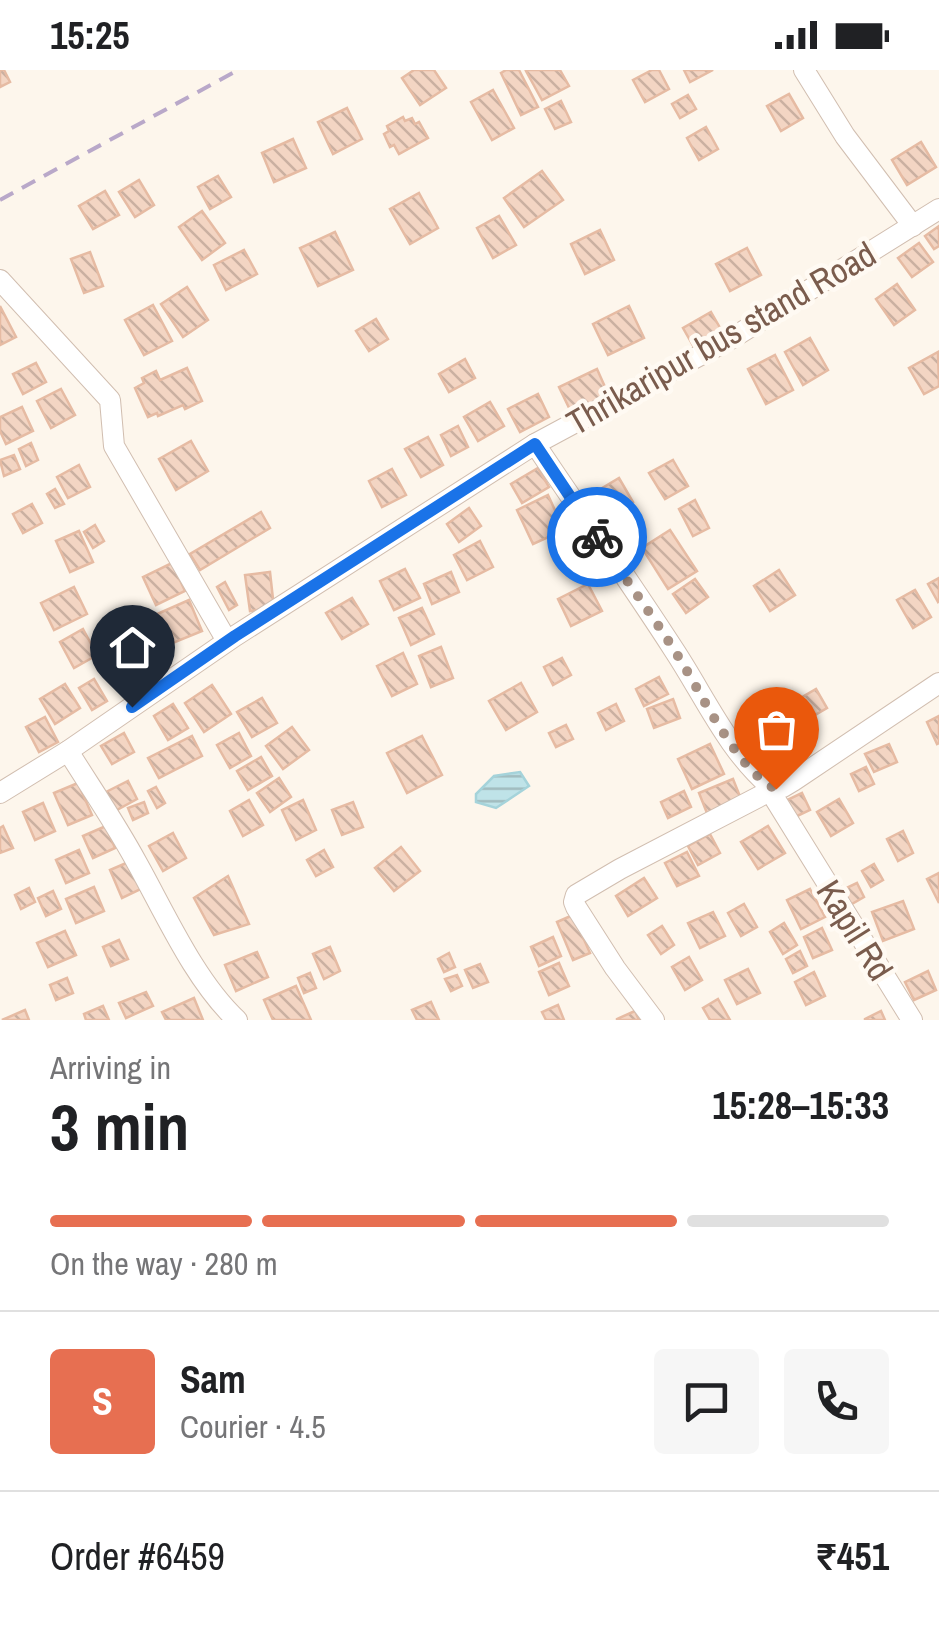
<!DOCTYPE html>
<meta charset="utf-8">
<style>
body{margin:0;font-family:"Archivo Narrow",sans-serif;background:#f6f6f6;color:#202124;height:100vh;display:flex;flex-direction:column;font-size:38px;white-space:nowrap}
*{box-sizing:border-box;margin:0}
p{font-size:32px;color:#757577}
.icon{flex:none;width:55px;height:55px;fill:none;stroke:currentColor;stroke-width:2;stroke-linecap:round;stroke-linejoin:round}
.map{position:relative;height:950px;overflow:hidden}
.details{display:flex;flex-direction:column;background:#fff;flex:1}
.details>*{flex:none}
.pin{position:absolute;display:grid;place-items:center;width:85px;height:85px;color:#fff;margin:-102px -42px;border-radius:50% 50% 50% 0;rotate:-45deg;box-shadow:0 0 10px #0007}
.pin .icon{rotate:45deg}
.courier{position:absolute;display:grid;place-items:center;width:100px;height:100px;margin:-50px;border:8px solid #1a73e8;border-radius:50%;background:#fff;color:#222;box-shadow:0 2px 12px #0007}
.head em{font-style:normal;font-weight:700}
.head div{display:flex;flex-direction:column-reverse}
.head{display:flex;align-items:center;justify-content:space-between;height:170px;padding:0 50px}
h1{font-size:65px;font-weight:700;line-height:75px}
.bar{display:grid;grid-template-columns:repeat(4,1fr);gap:15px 10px;align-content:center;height:120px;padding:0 50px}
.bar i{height:12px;border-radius:8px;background:#e0e0e0}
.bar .on{background:#e76f51}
.bar p{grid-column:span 4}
.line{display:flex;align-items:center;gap:25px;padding:0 50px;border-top:2px solid #e0e0e0}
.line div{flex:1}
.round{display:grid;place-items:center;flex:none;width:105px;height:105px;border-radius:10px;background:#f6f6f6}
.status{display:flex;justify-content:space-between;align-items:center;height:70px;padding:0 50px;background:#fff;direction:ltr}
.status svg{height:28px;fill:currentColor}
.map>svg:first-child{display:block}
</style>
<div class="status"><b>15:25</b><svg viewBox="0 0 49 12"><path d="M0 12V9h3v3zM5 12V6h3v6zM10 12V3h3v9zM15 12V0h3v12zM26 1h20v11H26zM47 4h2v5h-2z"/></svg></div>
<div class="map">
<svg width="939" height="950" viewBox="0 0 939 950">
<defs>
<pattern id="water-rules" width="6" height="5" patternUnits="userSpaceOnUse" patternTransform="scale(2.5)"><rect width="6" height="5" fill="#bfe3e8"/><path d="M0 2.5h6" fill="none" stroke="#a0bbbe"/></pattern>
<pattern id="building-back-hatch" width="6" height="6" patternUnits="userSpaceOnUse" patternTransform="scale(2.5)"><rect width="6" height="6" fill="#f3d5c3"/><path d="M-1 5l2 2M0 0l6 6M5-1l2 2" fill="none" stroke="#cab0a1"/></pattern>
</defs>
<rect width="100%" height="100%" fill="#fdf6ec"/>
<path fill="url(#water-rules)" stroke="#a5d3da" stroke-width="2.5" d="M520,702L529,716L496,738L476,732V724L494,706Z"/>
<g fill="url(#building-back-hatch)" stroke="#e6bba3" stroke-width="2.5">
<path d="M0,0H4L10,12L0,17Z"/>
<path d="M414,0H434L446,18L420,35L402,8Z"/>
<path d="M506,0H519L538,37L521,45L501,3Z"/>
<path d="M529,0H560L569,16L542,30L526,1Z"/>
<path d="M652,0H659L669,19L645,32L633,10Z"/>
<path d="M684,0H713L690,12Z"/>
<path d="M493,20L514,58L492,70L471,32Z"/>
<path d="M789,24L803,48L781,61L767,36Z"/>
<path d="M688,25L696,39L680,48L672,34Z"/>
<path d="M561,31L571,52L555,59L545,39Z"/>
<path d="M347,38L362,69L333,84L318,52Z"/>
<path d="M403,47L405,51L412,48L415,54L419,52L428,68L399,84L394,75L390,77L384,64L389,61L387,56Z"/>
<path d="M706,57L718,79L699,90L687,68Z"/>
<path d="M293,69L306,98L274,112L262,83Z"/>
<path d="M921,72L936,97L907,115L892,90Z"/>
<path d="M542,101L563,130L524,157L504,128Z"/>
<path d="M218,106L231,127L210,139L198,117Z"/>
<path d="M139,110L154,135L135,147L119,122Z"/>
<path d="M105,121L119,145L93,159L79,136Z"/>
<path d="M419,123L438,158L410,174L390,139Z"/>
<path d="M202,141L225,173L202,190L179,157Z"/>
<path d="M499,146L516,175L493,188L477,158Z"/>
<path d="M939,156V176L934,179L925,166Z"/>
<path d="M600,160L614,190L585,204L571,174Z"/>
<path d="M335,162L353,200L318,216L300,178Z"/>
<path d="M919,173L933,192L912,207L898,188Z"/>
<path d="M747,178L761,205L730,221L716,194Z"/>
<path d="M244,180L257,204L226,220L214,195Z"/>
<path d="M90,182L103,216L84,223L71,189Z"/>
<path d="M897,214L915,240L894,255L876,229Z"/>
<path d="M187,217L208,250L183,267L161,234Z"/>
<path d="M153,235L172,271L144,285L125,250Z"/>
<path d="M0,236L16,267L0,275Z"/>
<path d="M629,236L644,268L608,285L593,254Z"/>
<path d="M711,242L723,263L695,279L683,258Z"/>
<path d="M376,249L388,269L369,281L356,261Z"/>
<path d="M810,268L828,300L803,315L785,282Z"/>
<path d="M938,282L939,316L924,324L909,298Z"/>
<path d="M775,285L793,320L766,334L748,299Z"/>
<path d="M465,289L475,308L449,322L439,304Z"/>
<path d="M36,293L46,312L23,324L13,304Z"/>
<path d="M187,298L202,331L185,339L183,335L158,346L157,343L148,347L135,318L144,313L142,308L156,301L160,310Z"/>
<path d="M597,299L609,326L572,344L559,317Z"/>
<path d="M61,319L75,345L51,358L37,331Z"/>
<path d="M538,324L549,347L520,362L508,339Z"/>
<path d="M490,332L504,356L478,371L464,347Z"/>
<path d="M22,337L33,361L6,374L0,361V347Z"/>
<path d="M458,356L468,377L451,386L441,365Z"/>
<path d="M428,367L443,395L421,407L405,379Z"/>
<path d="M191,371L208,401L176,420L159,389Z"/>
<path d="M31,373L38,390L26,396L19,379Z"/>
<path d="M14,385L20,399L4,406L0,390Z"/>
<path d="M673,390L688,416L665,429L649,403Z"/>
<path d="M79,395L90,417L68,428L57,407Z"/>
<path d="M538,398L549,417L522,433L511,414Z"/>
<path d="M392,399L406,425L382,437L369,411Z"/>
<path d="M619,408L633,432L607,447L594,423Z"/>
<path d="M55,419L64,434L55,438L47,424Z"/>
<path d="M548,425L564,460L533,474L517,440Z"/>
<path d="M695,430L709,458L693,466L679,439Z"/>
<path d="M32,434L42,453L23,463L13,444Z"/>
<path d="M469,438L481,456L459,472L447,454Z"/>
<path d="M261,442L270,458L200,500L190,484Z"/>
<path d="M95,455L104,471L93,478L84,462Z"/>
<path d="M670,460L697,501L668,519L642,478Z"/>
<path d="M79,461L93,492L70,502L56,471Z"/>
<path d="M480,471L493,497L467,510L454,485Z"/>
<path d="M172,493L185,521L156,535L143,507Z"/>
<path d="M405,499L420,528L394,540L380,511Z"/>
<path d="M779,500L795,525L770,541L754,516Z"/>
<path d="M270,502L274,538L250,541L245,505Z"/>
<path d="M451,502L459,522L432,534L424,514Z"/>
<path d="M939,508V531L938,532L928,514Z"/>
<path d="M695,509L708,527L686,543L673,524Z"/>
<path d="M225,512L237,535L229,540L217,517Z"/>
<path d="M588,514L602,541L571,556L558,529Z"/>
<path d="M74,517L87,544L54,560L41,533Z"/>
<path d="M915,520L931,547L913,558L897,530Z"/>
<path d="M352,528L368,554L342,569L326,543Z"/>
<path d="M189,530L202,561L168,575L155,545Z"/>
<path d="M422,538L434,564L411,575L399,548Z"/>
<path d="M83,559L97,585L74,598L60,572Z"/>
<path d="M441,577L453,608L431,617L419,586Z"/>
<path d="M403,583L417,614L392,626L377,596Z"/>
<path d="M562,588L571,605L553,615L544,597Z"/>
<path d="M659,607L668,624L644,636L636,619Z"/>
<path d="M94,609L107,631L92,640L79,618Z"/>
<path d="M521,613L537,642L506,660L489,631Z"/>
<path d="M65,614L80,638L55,654L40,629Z"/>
<path d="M212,615L231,644L204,662L185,633Z"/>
<path d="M816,619L827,638L803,652L792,633Z"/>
<path d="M262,628L277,653L252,667L237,642Z"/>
<path d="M673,629L680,648L654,658L647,639Z"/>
<path d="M173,634L188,658L168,670L154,646Z"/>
<path d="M616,634L624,651L606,660L598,643Z"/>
<path d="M939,646V673L937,674L927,652Z"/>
<path d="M45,647L58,672L39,682L26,657Z"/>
<path d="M566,655L573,669L556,677L549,663Z"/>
<path d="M292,657L309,680L283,699L266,676Z"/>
<path d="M124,663L134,682L112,694L101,676Z"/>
<path d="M239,663L251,686L230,698L217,675Z"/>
<path d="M192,666L202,686L159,708L148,688Z"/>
<path d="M422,666L442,705L407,723L387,683Z"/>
<path d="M710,674L724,704L692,719L678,689Z"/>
<path d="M889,674L897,692L874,702L865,684Z"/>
<path d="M261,687L272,706L248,720L237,701Z"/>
<path d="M866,697L874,714L859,721L851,704Z"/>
<path d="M279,708L291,727L270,742L257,723Z"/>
<path d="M733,709L741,729L707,743L699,723Z"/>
<path d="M128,711L137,729L115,741L106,722Z"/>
<path d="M78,713L92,745L68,755L54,723Z"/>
<path d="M156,717L165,733L157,738L148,721Z"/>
<path d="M684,721L691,737L668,748L661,732Z"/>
<path d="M802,723L810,740L795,747L787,730Z"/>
<path d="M839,729L853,753L831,766L817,742Z"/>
<path d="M249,730L263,755L243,766L230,741Z"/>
<path d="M303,730L316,760L296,770L282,740Z"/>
<path d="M144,732L148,743L133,750L128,738Z"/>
<path d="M353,732L363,757L342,765L332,740Z"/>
<path d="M43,733L55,761L35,770L23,742Z"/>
<path d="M3,756L13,778L0,783V758Z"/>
<path d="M106,756L115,778L93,788L83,766Z"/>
<path d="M768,756L785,783L758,799L741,772Z"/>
<path d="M903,761L913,783L898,791L887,769Z"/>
<path d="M173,763L186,788L163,801L149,776Z"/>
<path d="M710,764L720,783L698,795L688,776Z"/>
<path d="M401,777L420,801L394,821L375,798Z"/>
<path d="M79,780L89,803L66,813L56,790Z"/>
<path d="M324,780L333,797L316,806L307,790Z"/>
<path d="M687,782L699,806L677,816L665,793Z"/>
<path d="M131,791L143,818L122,828L110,800Z"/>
<path d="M874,794L883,810L871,817L862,801Z"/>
<path d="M939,803V833L927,809Z"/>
<path d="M228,806L249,854L214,865L194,828Z"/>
<path d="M644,808L657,828L628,846L616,826Z"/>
<path d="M857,813L864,827L850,835L842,820Z"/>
<path d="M94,817L104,841L76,853L66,829Z"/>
<path d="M29,818L35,832L21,839L15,825Z"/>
<path d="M810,819L825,847L801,859L787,830Z"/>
<path d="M53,821L61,839L46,846L38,828Z"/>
<path d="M903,831L914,859L883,871L872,842Z"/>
<path d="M744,834L757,857L741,866L728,843Z"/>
<path d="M713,842L725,866L700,878L688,853Z"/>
<path d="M573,845L590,883L573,890L557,852Z"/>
<path d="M784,853L797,875L783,884L770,862Z"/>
<path d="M662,856L674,875L661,884L648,865Z"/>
<path d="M822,858L832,880L813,888L804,867Z"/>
<path d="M65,861L76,885L48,897L37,873Z"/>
<path d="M553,867L561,886L539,896L531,877Z"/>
<path d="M119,870L128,889L111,896L103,877Z"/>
<path d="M330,877L340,901L324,909L313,884Z"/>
<path d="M800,881L807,896L793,903L786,889Z"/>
<path d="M257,882L268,907L236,921L225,895Z"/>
<path d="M449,883L455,897L444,902L438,889Z"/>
<path d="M689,887L702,910L685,920L672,897Z"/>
<path d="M559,893L569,916L549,925L539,902Z"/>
<path d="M480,894L488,912L473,918L465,900Z"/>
<path d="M748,899L760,923L737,934L725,910Z"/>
<path d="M928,901L936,920L914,930L905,912Z"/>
<path d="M814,902L825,926L806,935L795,912Z"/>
<path d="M310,903L316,918L304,923L298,908Z"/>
<path d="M457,905L462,916L451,921L445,909Z"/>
<path d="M67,908L73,923L56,930L50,915Z"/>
<path d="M296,916L311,950H273L264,930Z"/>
<path d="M146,922L153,936L126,948L119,933Z"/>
<path d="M194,928L203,950H166L162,942Z"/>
<path d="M718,929L730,950H710L703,938Z"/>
<path d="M431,932L439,950H417L412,940Z"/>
<path d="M558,935L564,950H546L542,942Z"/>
<path d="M103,936L109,950H86L84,944Z"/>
<path d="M25,940L29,950H2Z"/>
<path d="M635,941L639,950H617V949Z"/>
<path d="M881,941L885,950H865V949Z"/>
</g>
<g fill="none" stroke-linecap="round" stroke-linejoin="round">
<g stroke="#d1beb0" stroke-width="22">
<g id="minor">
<path d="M804,0L845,66L913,156"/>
<path d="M0,210L110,330L114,376L227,571"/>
<path d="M535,374C581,443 629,510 674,580C705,627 728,681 772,718L770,721L912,950"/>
<path d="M68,681C91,718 116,754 137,793C165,843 195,911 237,950"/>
<path d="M772,718L783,717L793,711L939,613"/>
<path d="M0,723L68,681L235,566L535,374L734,267L939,139"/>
<path d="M654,950L615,898L576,837L574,832L576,825L620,799L770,721"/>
</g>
</g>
<use href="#minor" stroke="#fff" stroke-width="20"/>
<path stroke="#b9a8c9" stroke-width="4" stroke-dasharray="15 10" stroke-linecap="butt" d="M0,130L238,0"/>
</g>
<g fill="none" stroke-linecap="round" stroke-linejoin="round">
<path stroke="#a89285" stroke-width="10" stroke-dasharray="0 18" d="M597,467C623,506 651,543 676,583C700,620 737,701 776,719"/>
<path stroke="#1a73e8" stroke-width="12" d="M132,637L235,566L535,374L597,467"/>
</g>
<g text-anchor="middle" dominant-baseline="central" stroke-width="9" stroke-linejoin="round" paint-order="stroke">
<g font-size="35" fill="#7a5c4d" stroke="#fffaf3">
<text transform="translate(721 268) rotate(-30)">Thrikaripur bus stand Road</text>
<text transform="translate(855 860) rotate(58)">Kapil Rd</text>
</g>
</g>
</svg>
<div class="pin" style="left:776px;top:719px;background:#ea580c"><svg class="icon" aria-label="bag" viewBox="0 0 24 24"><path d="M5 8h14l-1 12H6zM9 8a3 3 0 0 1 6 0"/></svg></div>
<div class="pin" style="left:132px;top:637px;background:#1f2937"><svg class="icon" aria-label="home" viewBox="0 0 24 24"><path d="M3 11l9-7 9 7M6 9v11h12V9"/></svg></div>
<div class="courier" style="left:597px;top:467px"><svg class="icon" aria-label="bike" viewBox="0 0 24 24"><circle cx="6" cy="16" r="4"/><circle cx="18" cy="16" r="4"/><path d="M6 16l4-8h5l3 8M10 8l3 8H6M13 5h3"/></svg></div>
</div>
<section class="details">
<div class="head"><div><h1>3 min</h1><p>Arriving in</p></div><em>15:28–15:33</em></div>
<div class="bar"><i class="on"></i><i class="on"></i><i class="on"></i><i></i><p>On the way · 280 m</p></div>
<div class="line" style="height:180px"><b class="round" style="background:#e76f51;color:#fff">S</b><div><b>Sam</b><p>Courier · 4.5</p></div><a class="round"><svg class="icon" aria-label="chat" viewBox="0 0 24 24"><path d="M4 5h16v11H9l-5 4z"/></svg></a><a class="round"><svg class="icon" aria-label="phone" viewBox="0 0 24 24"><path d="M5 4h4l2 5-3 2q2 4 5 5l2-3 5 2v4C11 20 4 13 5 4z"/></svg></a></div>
<div class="line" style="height:130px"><div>Order #6459</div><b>₹451</b></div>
</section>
